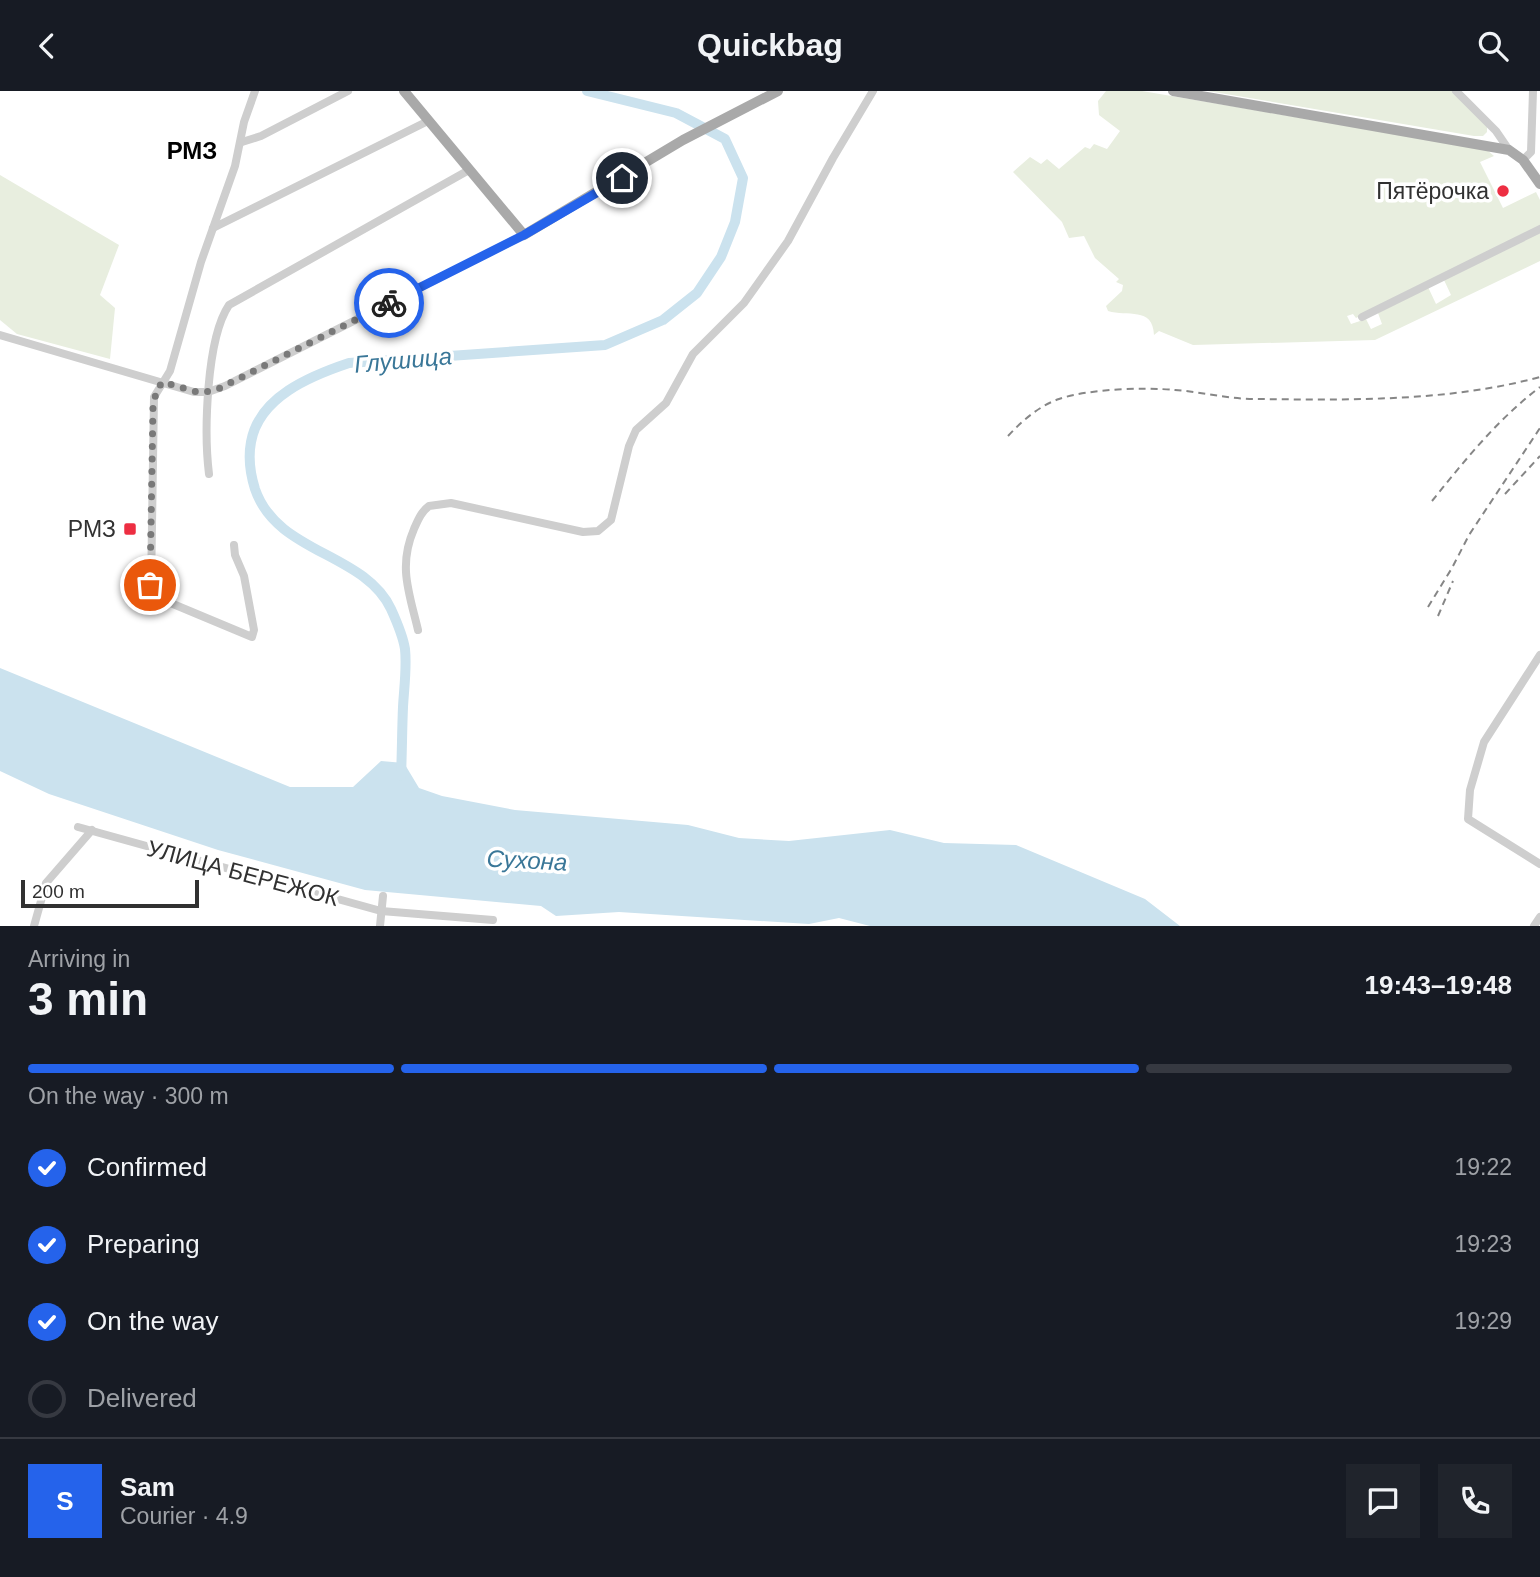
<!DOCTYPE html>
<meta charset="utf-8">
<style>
body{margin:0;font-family:Arial,sans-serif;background:#20242c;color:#f1f3f6;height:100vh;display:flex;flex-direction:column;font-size:26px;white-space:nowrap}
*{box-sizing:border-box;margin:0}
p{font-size:23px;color:#9ea1a6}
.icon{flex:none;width:38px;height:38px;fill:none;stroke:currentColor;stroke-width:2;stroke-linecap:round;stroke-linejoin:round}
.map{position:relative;height:835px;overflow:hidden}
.panel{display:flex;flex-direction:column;background:#171b24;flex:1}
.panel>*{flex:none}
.scale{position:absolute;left:21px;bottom:18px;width:178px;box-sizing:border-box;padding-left:7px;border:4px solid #313131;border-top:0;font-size:19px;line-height:24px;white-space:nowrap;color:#313131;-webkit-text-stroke:5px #fff;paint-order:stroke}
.pin{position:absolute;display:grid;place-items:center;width:60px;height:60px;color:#fff;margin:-30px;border:4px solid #fff;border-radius:50%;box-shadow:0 2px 7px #0007}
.courier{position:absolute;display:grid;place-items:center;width:70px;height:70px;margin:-35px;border:5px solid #2563eb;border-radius:50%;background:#fff;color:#222;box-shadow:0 2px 9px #0007}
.headline em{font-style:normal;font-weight:700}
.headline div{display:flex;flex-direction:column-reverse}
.headline{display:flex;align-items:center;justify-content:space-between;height:119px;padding:0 28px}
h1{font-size:46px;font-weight:700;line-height:52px}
.bar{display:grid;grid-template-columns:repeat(4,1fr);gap:10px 7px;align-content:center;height:84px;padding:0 28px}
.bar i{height:9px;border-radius:5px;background:#363941}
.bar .active{background:#2563eb}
.bar p{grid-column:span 4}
.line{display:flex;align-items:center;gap:18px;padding:0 28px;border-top:2px solid #363941}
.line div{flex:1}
.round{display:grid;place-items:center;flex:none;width:74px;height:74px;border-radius:0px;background:#20242c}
ol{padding:0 28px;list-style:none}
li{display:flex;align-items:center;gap:21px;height:77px}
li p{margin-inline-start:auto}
li .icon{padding:7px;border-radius:50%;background:#2563eb;color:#fff;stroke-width:4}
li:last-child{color:#9ea1a6}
li i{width:38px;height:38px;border:4px solid #363941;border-radius:50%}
header{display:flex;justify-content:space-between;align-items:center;height:91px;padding:0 28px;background:#171b24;font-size:32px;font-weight:700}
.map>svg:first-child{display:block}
</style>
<header><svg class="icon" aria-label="back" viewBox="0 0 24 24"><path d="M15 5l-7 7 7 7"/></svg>Quickbag<svg class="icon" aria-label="search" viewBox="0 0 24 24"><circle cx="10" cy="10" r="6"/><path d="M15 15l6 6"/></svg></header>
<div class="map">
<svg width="1540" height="835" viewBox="0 0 1540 835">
<rect width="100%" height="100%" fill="#fff"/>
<g fill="#e8eedf">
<path d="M1106,0H1142L1478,57L1487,59L1494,65L1480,71L1503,117L1536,101L1540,109V135L1356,227L1353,223L1347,225L1351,233L1366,228L1371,238L1382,233L1378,222L1428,196L1436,213L1451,204L1444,189L1540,141V170L1375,249L1193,254L1159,240L1154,244C1153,215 1127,226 1108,220L1106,215L1122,200L1123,194L1116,191L1119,188L1095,167L1084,145L1069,147L1062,131L1013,81L1030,66L1041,73L1047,68L1059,78L1085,56L1090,58L1094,53L1107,58L1120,40L1099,24L1098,10Z"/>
<path d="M1208,0H1452L1487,34V41L1483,45H1474Z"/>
<path d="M0,84L119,154L100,204L115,217L110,268L17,243L0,229Z"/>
</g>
<path fill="#cbe2ee" d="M0,577L290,696H353L381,670L404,672L419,697L442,705L515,719L688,734L739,747L789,750L890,739L944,752L1016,754L1145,808L1180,835H870L839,827L809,833L619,821L556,825L541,815L365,799L218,759L49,703L0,680Z"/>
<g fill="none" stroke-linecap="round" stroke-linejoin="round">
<path stroke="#cbe2ee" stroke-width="10" d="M401,685C402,662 402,639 403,616C404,597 407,577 405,558C403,545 396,529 391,518C364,461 277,463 255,398C250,382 248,367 251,351C259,306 310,285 349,272L605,254L663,229L697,202L721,166L735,131L743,87L725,48L676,22L587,0"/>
<g stroke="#cecece" stroke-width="8">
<path d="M1456,0L1496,40L1509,59"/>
<path d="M242,51L261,45L348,0"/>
<path d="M1523,69L1531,61L1533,0"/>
<path d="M213,137L428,30"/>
<path d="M1362,226L1540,138"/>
<path d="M0,244L194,301H208L225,295L524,144"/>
<path d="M209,383C204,343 206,248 229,214L469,79"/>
<path d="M234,454L235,464L244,485L254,539L252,546L161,508L151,498L154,306L170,280L201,171L235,75L244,31L255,0"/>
<path d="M418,539C409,501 398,475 414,438C418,429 421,421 429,415L451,412L583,441L598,440L611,429L629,355L636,339L666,312L693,263L744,212L788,150L833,67L873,0"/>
<path d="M1540,564L1484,651L1470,699L1468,728L1540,773"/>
<path d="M78,736L381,820L493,829"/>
<path d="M34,835L46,792L92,739"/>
<path d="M380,835L383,805"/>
<path d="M1534,835L1540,826"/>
</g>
<g stroke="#a9a9a9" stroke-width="10">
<path d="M404,0L524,144L683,49L778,0"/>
<path d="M1173,0L1509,59L1523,69L1540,93"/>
</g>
<g stroke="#868686" stroke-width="2" stroke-dasharray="7 5" stroke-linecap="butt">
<path d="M1008,345C1023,329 1039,315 1059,308C1088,298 1144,296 1175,299C1202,301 1228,308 1255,308C1349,309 1448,311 1540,286"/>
<path d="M1505,403L1540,365"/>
<path d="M1432,410C1465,369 1498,328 1540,296"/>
<path d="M1428,516L1452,477L1469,444L1540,337"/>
<path d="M1438,525L1453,490"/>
</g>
</g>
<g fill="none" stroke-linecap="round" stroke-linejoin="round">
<path stroke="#797979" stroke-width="7" stroke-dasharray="0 12.6" d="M150,494L153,315L157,298L163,291L200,302L216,299L389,212"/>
<path stroke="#2563eb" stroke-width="9" d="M389,212L524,144L622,87"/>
</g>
<g fill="#ed2e42" stroke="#fff" stroke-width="2.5">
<circle cx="1503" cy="100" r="7"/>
<rect x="123" y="431" width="14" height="14" rx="3.5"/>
</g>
<g text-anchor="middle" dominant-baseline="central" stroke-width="7" stroke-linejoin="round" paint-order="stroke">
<g font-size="23" fill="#313131" stroke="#fff" text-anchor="end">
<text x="1489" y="100">Пятёрочка</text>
<text x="116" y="438">РМЗ</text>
</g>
<g font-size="23" fill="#313131" stroke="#fff">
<text transform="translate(243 782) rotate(15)">УЛИЦА БЕРЕЖОК</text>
</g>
<g font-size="24" font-weight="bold" fill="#000" stroke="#fff">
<text x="192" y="59">РМЗ</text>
</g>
<g font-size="24" font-style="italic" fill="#3a7798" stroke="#fff">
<text transform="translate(403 269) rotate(-5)">Глушица</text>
<text transform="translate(527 769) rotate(3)">Сухона</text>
</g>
</g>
</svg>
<div class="scale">200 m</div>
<div class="pin" style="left:150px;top:494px;background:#ea580c"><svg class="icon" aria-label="bag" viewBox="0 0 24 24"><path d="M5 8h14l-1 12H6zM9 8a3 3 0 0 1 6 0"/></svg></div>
<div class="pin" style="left:622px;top:87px;background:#1f2937"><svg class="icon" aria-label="home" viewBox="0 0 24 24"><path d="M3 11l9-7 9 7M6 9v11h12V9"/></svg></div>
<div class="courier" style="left:389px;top:212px"><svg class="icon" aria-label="bike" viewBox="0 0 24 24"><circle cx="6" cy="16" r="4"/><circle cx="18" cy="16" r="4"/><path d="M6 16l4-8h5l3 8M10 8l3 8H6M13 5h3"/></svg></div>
</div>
<section class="panel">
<div class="headline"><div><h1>3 min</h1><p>Arriving in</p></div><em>19:43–19:48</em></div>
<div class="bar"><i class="active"></i><i class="active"></i><i class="active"></i><i></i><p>On the way · 300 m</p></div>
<ol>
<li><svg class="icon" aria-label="check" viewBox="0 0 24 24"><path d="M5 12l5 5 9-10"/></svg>Confirmed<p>19:22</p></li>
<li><svg class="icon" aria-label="check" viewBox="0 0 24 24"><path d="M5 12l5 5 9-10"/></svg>Preparing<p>19:23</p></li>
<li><svg class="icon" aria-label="check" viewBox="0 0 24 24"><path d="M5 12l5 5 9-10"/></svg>On the way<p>19:29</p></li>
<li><i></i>Delivered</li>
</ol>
<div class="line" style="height:126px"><b class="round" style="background:#2563eb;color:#fff">S</b><div><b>Sam</b><p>Courier · 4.9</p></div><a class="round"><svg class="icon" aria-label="chat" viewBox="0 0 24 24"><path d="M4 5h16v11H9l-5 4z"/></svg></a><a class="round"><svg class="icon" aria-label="phone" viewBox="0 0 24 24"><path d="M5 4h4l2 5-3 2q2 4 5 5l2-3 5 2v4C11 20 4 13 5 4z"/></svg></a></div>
</section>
